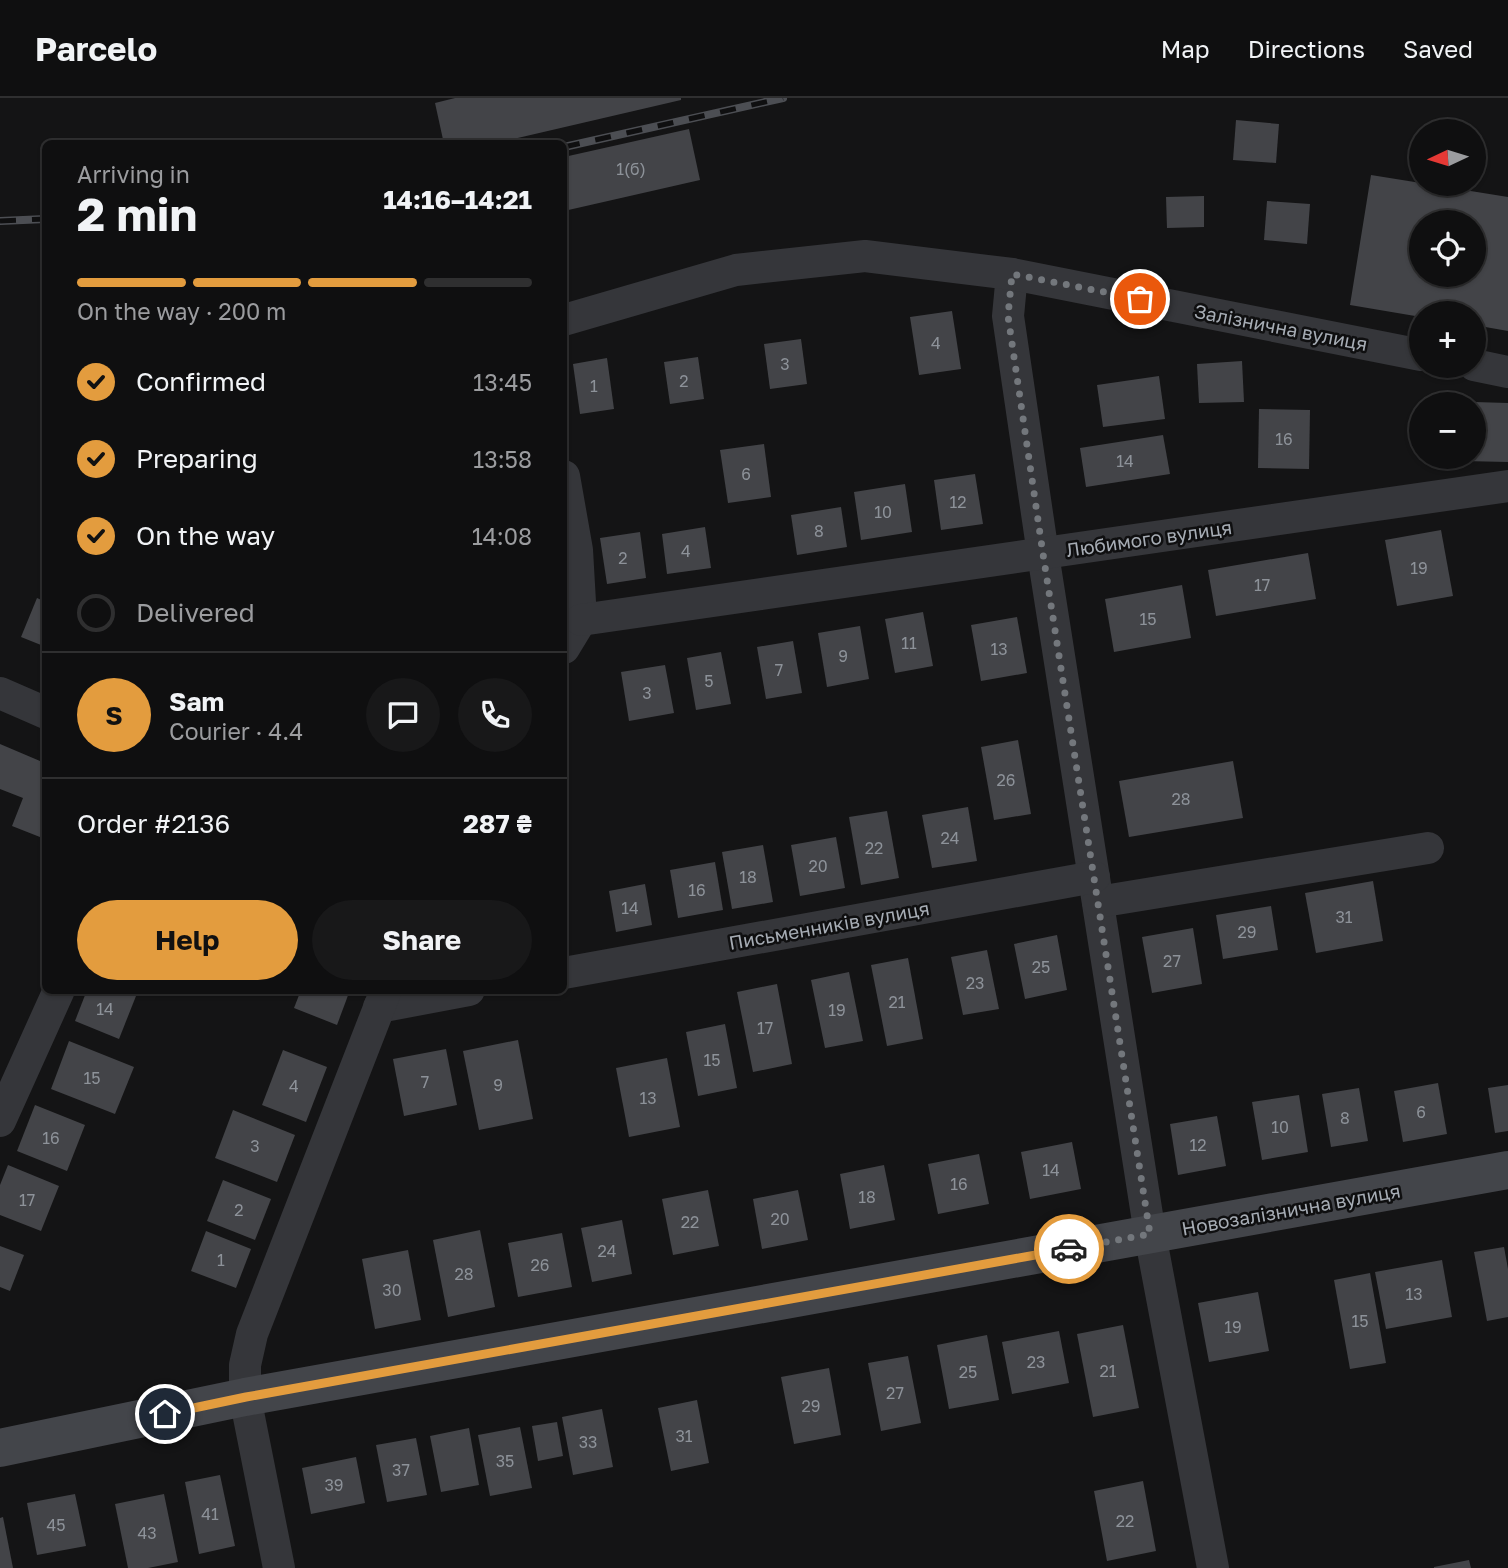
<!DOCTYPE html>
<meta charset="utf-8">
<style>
body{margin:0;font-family:"Golos Text",sans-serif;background:#181819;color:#f1f3f6;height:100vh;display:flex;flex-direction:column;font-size:26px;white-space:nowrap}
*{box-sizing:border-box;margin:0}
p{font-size:23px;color:#9b9c9f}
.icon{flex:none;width:38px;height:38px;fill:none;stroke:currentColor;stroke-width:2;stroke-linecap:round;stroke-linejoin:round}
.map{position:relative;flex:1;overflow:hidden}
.details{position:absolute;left:42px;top:42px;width:525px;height:854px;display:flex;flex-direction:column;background:#0f0f10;border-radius:10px;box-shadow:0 2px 5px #0004,0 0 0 2px #2f2f30}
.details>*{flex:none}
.needle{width:46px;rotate:266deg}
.fabs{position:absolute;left:1409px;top:21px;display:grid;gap:14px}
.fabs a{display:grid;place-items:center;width:77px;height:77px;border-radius:50%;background:#0f0f10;box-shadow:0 2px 5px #0004,0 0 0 2px #2f2f30;font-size:35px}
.pin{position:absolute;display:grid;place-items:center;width:60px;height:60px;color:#fff;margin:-30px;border:4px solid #fff;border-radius:50%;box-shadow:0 2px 7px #0007}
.courier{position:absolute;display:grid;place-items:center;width:70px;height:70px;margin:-35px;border:5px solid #e39c3e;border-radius:50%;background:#fff;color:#222;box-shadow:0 2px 9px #0007}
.summary em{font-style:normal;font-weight:700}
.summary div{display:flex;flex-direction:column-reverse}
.summary{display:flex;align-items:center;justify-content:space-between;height:119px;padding:0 35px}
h1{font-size:46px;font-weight:700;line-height:52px}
.bar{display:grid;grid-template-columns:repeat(4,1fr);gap:10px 7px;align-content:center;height:84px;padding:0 35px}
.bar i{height:9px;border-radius:5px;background:#2f2f30}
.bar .selected{background:#e39c3e}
.bar p{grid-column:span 4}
.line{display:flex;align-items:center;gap:18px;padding:0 35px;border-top:2px solid #2f2f30}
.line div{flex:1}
.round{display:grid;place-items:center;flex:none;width:74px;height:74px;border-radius:37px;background:#181819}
ol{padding:0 35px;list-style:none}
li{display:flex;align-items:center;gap:21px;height:77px}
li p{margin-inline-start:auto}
li .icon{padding:7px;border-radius:50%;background:#e39c3e;color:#111;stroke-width:4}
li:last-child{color:#9b9c9f}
li i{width:38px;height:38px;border:4px solid #2f2f30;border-radius:50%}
.button{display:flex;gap:14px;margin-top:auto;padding:14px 35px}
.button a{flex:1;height:80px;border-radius:42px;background:#e39c3e;color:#111;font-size:28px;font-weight:700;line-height:80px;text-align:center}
.button a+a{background:#181819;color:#f1f3f6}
header{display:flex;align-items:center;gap:42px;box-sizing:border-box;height:98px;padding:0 35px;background:#0f0f10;border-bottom:2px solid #2f2f30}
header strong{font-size:33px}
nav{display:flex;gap:38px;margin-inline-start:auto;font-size:24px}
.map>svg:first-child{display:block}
</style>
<header>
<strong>Parcelo</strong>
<nav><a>Map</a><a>Directions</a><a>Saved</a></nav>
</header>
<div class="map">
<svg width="1508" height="1470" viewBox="0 0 1508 1470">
<rect width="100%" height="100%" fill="#141415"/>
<g fill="#434448" fill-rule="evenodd">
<path d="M455,0H681V2L492,46H444L435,5Z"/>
<path d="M1236,22L1279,26L1276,65L1233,62Z"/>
<path d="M689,31L700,82L564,113V59Z"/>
<path d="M1371,77L1508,99V233L1474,227V215H1421V219L1350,207ZM1421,124H1474V177H1421Z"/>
<path d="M1204,98V129L1167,130L1166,99Z"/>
<path d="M1267,103L1310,106L1307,146L1264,142Z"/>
<path d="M952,213L961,271L919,277L910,219Z"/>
<path d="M801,241L807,286L770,291L764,246Z"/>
<path d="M698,259L704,301L670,306L664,264Z"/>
<path d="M607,260L614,311L580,316L573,266Z"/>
<path d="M1242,263L1244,304L1199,305L1197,266Z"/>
<path d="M1159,278L1165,321L1103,329L1097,287Z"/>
<path d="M1474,304L1508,305V364L1463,363V359H1474Z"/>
<path d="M1259,311L1310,312L1309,371L1258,370Z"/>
<path d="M1163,337L1170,376L1086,389L1080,350Z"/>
<path d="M764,346L771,399L728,405L720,352Z"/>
<path d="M975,376L983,426L941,432L934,382Z"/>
<path d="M905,386L912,434L861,442L854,394Z"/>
<path d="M841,409L847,449L797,457L791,417Z"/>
<path d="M705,429L711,470L667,476L662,436Z"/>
<path d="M1441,432L1453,498L1397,508L1385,442Z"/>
<path d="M640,434L646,480L607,486L600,440Z"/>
<path d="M1308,455L1316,501L1216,518L1208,472Z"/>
<path d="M1182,487L1191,540L1114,554L1105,501Z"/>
<path d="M37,500L46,504V549L21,539Z"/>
<path d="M923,514L933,568L895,575L885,521Z"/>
<path d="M1017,519L1027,575L981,583L971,527Z"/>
<path d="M860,528L869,581L827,589L818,535Z"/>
<path d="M793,543L802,595L766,601L757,549Z"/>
<path d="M721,554L731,606L696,612L687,560Z"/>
<path d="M665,567L674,615L629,623L621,574Z"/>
<path d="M1018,642L1031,716L994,722L981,649Z"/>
<path d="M0,646L40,663L46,650L45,741L12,728L23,700L0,691Z"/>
<path d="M1233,663L1243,720L1129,739L1119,683Z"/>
<path d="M968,709L977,763L932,770L922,717Z"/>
<path d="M887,713L899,780L861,787L849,719Z"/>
<path d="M836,739L845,790L800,798L791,747Z"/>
<path d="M763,747L773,804L732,811L722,754Z"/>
<path d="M715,764L723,812L678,820L670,772Z"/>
<path d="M1373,783L1383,843L1316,855L1305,795Z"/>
<path d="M645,786L652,827L616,834L609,793Z"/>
<path d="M1271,808L1278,852L1223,861L1216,817Z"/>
<path d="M1193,830L1202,886L1152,895L1142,839Z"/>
<path d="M1057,837L1067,892L1025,901L1014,846Z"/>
<path d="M987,852L999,911L963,917L951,859Z"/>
<path d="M908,860L923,941L887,948L871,867Z"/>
<path d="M849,874L863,943L825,950L811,882Z"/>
<path d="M777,886L792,966L753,974L737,894Z"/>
<path d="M87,892H121L136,898L119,941L75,923Z"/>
<path d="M301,892H350L337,927L294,910Z"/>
<path d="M725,926L737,990L698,998L686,934Z"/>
<path d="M518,942L533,1021L479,1032L463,953Z"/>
<path d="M69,943L134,969L115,1016L51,991Z"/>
<path d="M446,951L457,1007L404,1018L393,961Z"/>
<path d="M283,952L327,969L306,1024L262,1007Z"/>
<path d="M667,960L680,1029L629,1039L616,970Z"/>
<path d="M1438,985L1447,1036L1403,1044L1394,993Z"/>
<path d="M1508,987V1033L1495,1035L1488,990Z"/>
<path d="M1359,990L1368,1043L1331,1049L1322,996Z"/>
<path d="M1299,997L1308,1054L1262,1062L1252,1004Z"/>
<path d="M35,1007L85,1027L67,1073L17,1053Z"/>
<path d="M233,1012L295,1037L277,1084L215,1060Z"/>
<path d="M1217,1018L1226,1068L1178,1077L1170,1026Z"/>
<path d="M1072,1044L1081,1091L1030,1101L1021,1054Z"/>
<path d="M979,1056L989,1106L938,1116L928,1066Z"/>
<path d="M8,1067L59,1088L41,1133L0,1117V1087Z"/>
<path d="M884,1067L895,1122L850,1131L840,1076Z"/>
<path d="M223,1082L271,1101L255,1142L207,1123Z"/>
<path d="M708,1092L719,1148L673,1157L662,1101Z"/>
<path d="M798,1092L808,1142L762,1151L753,1101Z"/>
<path d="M622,1122L632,1176L592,1184L581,1130Z"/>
<path d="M480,1132L495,1209L448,1219L433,1142Z"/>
<path d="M206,1133L251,1151L236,1190L191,1173Z"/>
<path d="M562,1135L572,1189L518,1199L508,1145Z"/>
<path d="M0,1148L24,1157L10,1193L0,1189Z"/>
<path d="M1504,1149L1508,1171V1219L1487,1223L1474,1154Z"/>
<path d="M408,1152L421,1222L375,1231L362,1161Z"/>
<path d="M1442,1162L1452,1219L1386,1231L1375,1174Z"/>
<path d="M1370,1175L1386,1265L1350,1271L1334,1182Z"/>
<path d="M1258,1194L1269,1253L1209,1264L1198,1205Z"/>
<path d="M1123,1227L1139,1310L1093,1319L1077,1236Z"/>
<path d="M1059,1233L1069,1285L1012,1296L1002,1244Z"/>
<path d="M987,1237L999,1302L949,1311L937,1247Z"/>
<path d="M908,1258L921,1325L881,1333L868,1265Z"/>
<path d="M829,1270L841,1337L794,1346L781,1279Z"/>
<path d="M697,1302L709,1365L671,1373L658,1310Z"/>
<path d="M602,1311L613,1369L573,1377L562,1319Z"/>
<path d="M557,1324L563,1358L538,1363L532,1328Z"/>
<path d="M520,1329L532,1390L490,1398L478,1337Z"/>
<path d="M469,1330L479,1387L441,1394L430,1338Z"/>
<path d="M416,1340L427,1397L387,1404L376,1347Z"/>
<path d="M356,1359L365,1405L311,1416L302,1370Z"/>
<path d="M220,1377L235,1448L199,1456L185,1384Z"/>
<path d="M1143,1383L1156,1453L1107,1463L1094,1393Z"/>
<path d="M75,1396L86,1448L37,1457L27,1405Z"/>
<path d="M164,1396L178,1464L148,1470H128L115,1406Z"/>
<path d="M3,1419L13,1470H0V1420Z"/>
<path d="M1469,1462L1471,1470H1434V1469Z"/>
</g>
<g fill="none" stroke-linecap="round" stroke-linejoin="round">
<g stroke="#35363a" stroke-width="32">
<path d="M1012,176L1008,218L1043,456L1150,1136L1213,1470"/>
<path d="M564,222L736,172L865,158L1012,176L1421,257"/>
<path d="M1474,267L1508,274"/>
<path d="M564,378L577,452L581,522L564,550"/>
<path d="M581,522L1508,388"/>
<path d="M0,595L46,615"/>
<path d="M1098,804L1428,750"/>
<path d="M564,875L1094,779"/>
<path d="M379,909L469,892"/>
<path d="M0,1023L59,892"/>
<path d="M279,1470L245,1299V1267L252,1236L386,892"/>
</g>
<path stroke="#43454a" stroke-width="38" d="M0,1350L245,1299L1508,1072"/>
<g stroke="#4c4e53" stroke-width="8">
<g id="rail">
<path d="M564,49L783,0"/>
<path d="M0,123L46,121"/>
</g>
</g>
<use href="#rail" stroke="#0f0f10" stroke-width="5" stroke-dasharray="16" stroke-linecap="butt"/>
</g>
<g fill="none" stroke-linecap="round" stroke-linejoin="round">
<path stroke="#73777c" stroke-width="7" stroke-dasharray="0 12.6" d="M1069,1151L1150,1136L1043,456L1008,218L1012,176L1140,201"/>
<path stroke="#e39c3e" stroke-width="9" d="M165,1316L246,1299L1069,1151"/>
</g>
<g text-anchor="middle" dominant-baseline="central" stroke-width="5" stroke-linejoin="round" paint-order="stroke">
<g font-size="16" fill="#8d9299">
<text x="631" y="71">1(б)</text>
<text x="936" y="245">4</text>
<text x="785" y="266">3</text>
<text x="684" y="283">2</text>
<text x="594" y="288">1</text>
<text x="1284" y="341">16</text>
<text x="1125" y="363">14</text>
<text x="746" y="376">6</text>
<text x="958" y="404">12</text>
<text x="883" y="414">10</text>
<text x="819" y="433">8</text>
<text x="686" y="453">4</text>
<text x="623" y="460">2</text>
<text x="1419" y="470">19</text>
<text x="1262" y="487">17</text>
<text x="1148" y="521">15</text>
<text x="909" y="545">11</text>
<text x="999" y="551">13</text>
<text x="843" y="558">9</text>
<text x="779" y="572">7</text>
<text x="709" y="583">5</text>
<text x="647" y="595">3</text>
<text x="1006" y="682">26</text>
<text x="1181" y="701">28</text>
<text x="950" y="740">24</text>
<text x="874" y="750">22</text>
<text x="818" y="768">20</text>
<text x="748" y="779">18</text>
<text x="697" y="792">16</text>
<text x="630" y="810">14</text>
<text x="1344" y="819">31</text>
<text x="1247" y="834">29</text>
<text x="1172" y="863">27</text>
<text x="1041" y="869">25</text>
<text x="975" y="885">23</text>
<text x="897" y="904">21</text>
<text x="105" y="911">14</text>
<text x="837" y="912">19</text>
<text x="765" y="930">17</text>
<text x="712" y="962">15</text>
<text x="92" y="980">15</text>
<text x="425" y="984">7</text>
<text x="498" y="987">9</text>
<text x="294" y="988">4</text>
<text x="648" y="1000">13</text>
<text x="1421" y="1014">6</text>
<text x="1345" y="1020">8</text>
<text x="1280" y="1029">10</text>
<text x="51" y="1040">16</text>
<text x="1198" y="1047">12</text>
<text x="255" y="1048">3</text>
<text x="1051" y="1072">14</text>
<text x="959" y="1086">16</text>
<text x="867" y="1099">18</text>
<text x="27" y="1102">17</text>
<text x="239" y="1112">2</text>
<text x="780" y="1121">20</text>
<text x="690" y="1124">22</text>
<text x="607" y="1153">24</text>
<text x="221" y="1162">1</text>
<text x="540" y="1167">26</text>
<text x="464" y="1176">28</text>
<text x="392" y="1192">30</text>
<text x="1414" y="1196">13</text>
<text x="1360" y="1223">15</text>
<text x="1233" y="1229">19</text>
<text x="1036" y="1264">23</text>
<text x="1108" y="1273">21</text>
<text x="968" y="1274">25</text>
<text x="895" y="1295">27</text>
<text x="811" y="1308">29</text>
<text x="684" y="1338">31</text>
<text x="588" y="1344">33</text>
<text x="505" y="1363">35</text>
<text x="401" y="1372">37</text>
<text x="334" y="1387">39</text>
<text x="210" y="1416">41</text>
<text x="1125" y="1423">22</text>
<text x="56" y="1427">45</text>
<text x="147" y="1435">43</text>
</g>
<g font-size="19" fill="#a6acb4" stroke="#0f0f10">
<text transform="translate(1281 229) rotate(11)">Залізнична вулиця</text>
<text transform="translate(1149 440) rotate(-8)">Любимого вулиця</text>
<text transform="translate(829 827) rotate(-10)">Письменників вулиця</text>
<text transform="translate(1291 1111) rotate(-10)">Новозалізнична вулиця</text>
</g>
</g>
</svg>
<div class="fabs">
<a><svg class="needle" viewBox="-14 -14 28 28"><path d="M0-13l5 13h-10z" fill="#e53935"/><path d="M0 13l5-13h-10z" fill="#9b9c9f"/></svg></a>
<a><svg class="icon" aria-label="locate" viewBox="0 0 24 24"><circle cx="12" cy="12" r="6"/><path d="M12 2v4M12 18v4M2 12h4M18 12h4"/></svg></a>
<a>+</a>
<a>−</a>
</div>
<div class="pin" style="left:1140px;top:201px;background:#ea580c"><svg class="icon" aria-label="bag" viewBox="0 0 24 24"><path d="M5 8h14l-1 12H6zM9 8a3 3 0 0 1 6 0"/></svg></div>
<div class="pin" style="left:165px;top:1316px;background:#1f2937"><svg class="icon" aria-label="home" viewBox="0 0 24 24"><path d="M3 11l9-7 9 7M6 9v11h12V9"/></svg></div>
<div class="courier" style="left:1069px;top:1151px"><svg class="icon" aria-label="car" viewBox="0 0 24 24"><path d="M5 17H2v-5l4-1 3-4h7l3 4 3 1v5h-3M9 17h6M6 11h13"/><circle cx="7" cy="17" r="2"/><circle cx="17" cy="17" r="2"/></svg></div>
<section class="details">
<div class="summary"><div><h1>2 min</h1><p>Arriving in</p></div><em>14:16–14:21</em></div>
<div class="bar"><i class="selected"></i><i class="selected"></i><i class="selected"></i><i></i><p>On the way · 200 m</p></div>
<ol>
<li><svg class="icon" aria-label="check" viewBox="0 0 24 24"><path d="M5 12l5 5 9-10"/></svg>Confirmed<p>13:45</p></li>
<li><svg class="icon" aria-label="check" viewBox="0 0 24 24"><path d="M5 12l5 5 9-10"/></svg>Preparing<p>13:58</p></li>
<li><svg class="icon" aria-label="check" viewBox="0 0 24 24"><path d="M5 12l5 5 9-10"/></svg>On the way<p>14:08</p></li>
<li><i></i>Delivered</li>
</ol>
<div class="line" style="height:126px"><b class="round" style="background:#e39c3e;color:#111">S</b><div><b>Sam</b><p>Courier · 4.4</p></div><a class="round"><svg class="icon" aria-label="chat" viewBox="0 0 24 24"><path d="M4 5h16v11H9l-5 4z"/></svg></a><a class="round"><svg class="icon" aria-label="phone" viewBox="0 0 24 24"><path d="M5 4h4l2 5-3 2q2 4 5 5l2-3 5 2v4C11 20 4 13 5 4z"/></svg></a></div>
<div class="line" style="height:91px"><div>Order #2136</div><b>287 ₴</b></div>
<div class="button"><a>Help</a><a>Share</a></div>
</section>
</div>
